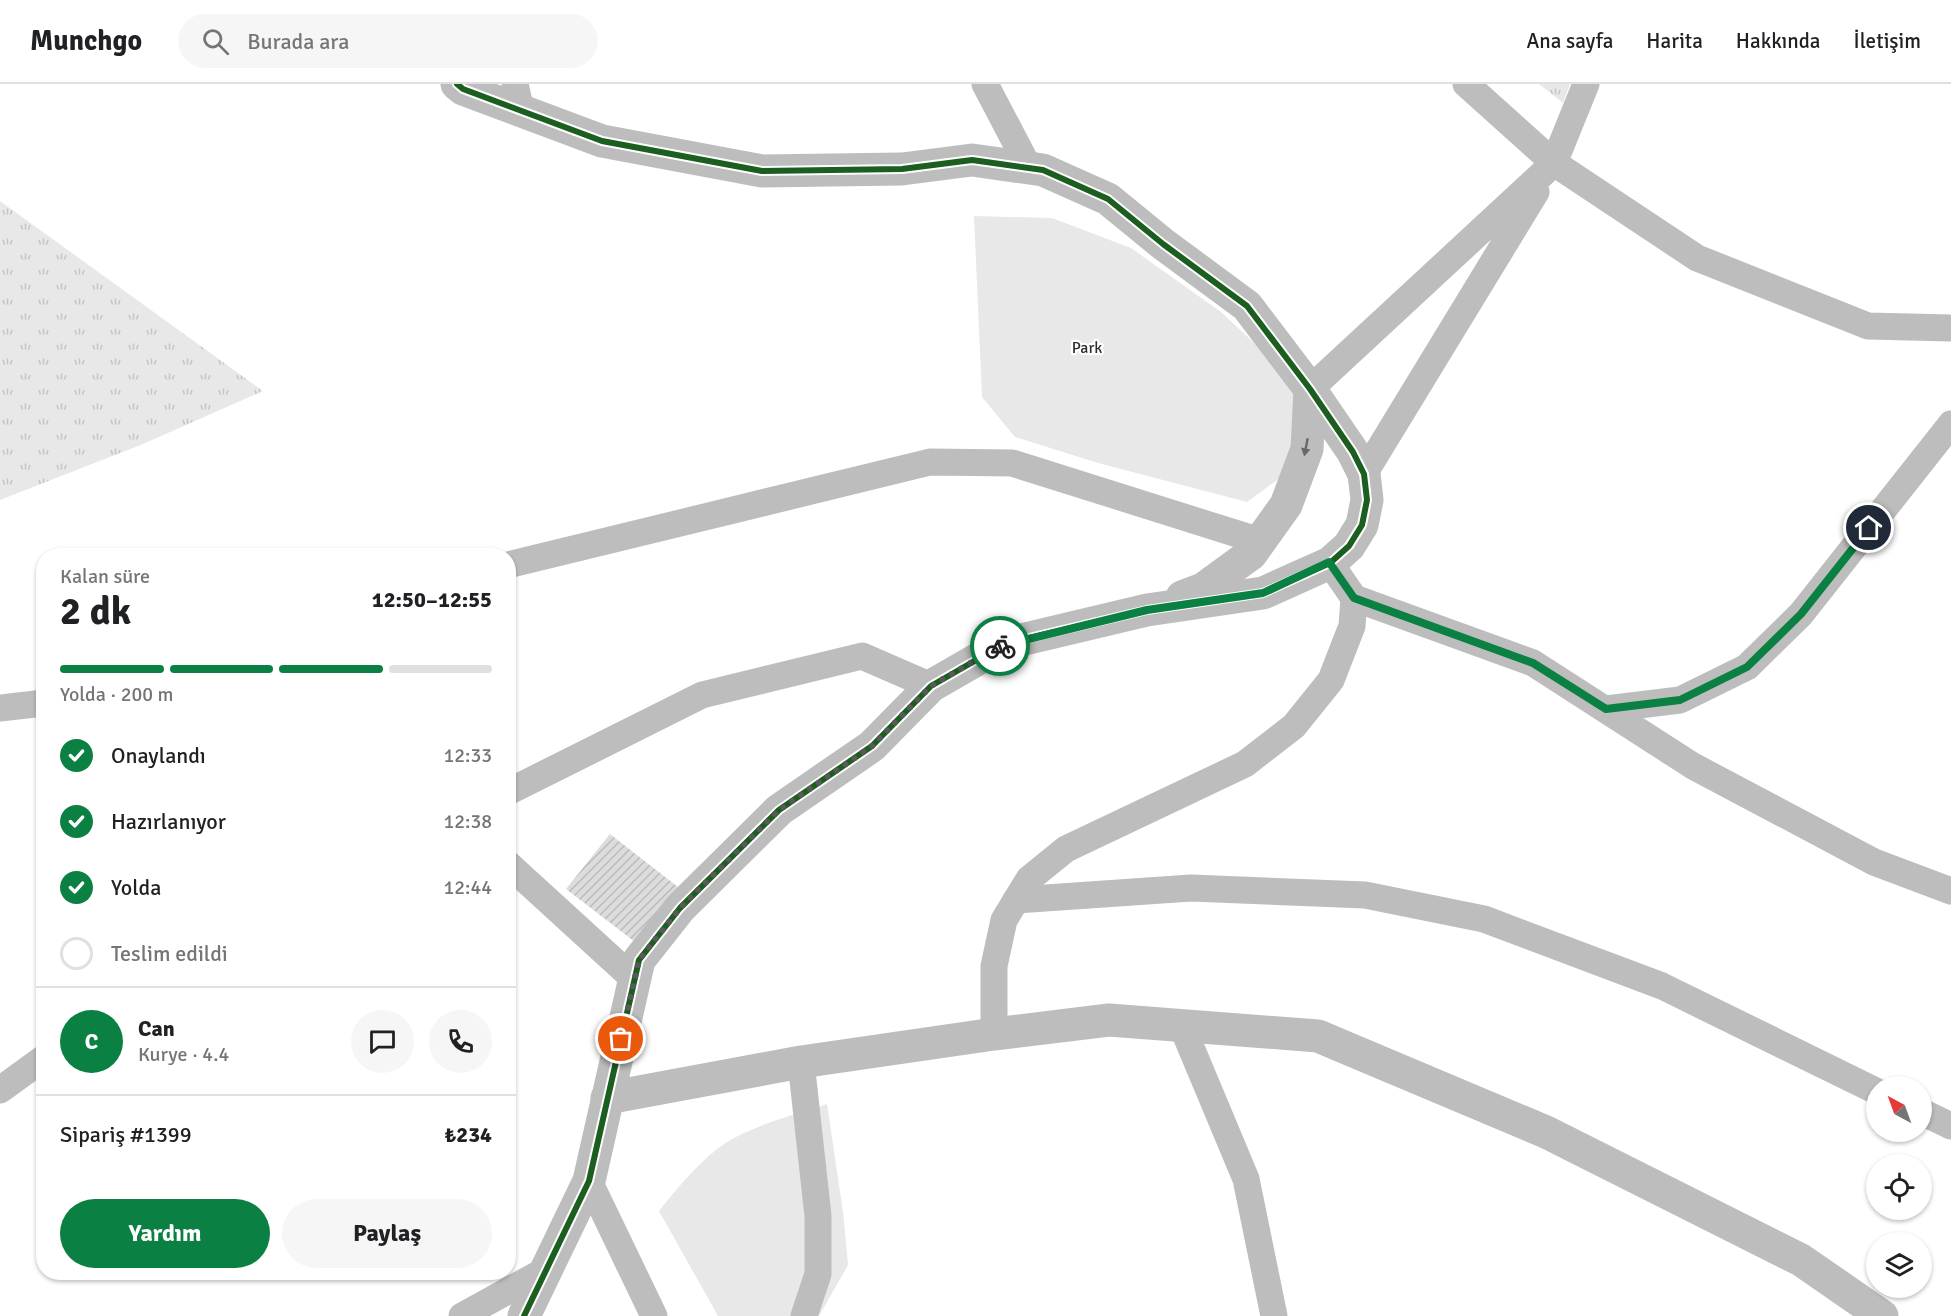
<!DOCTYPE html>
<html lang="tr">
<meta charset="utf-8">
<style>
body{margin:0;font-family:Signika,sans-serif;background:#f6f6f6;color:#202124;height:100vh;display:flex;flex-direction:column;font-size:22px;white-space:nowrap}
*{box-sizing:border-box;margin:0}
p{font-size:20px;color:#757577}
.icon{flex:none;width:33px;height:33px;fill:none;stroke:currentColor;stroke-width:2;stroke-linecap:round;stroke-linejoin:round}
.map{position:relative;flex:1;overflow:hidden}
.panel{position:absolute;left:36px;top:464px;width:480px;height:732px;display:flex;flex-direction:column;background:#fff;border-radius:24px;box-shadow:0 2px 4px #0004}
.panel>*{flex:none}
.needle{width:39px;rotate:319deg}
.fabs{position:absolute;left:1866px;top:992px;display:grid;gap:12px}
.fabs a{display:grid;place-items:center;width:66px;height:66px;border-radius:50%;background:#fff;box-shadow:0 2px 4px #0004;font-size:30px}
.pin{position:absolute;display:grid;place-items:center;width:51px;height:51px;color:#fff;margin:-26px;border:3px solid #fff;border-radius:50%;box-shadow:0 2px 6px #0007}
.courier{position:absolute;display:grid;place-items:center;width:60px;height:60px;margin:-30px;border:4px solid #0b8043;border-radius:50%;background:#fff;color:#222;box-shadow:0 2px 8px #0007}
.head em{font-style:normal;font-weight:700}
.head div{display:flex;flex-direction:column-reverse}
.head{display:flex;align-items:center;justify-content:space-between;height:102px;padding:0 24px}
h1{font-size:39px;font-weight:700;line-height:45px}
.bar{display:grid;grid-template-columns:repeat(4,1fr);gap:9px 6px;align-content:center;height:72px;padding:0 24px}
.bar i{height:8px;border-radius:4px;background:#e0e0e0}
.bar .active{background:#0b8043}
.bar p{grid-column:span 4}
.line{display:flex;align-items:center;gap:15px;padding:0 24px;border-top:2px solid #e0e0e0}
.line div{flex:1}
.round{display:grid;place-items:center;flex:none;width:63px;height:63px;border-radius:32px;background:#f6f6f6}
ol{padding:0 24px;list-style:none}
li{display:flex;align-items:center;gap:18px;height:66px}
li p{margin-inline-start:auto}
li .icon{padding:6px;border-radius:50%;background:#0b8043;color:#fff;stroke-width:4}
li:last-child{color:#757577}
li i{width:33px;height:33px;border:3px solid #e0e0e0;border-radius:50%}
.primary-button{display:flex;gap:12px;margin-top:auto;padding:12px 24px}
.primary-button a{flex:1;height:69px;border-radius:36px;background:#0b8043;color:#fff;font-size:24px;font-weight:700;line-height:69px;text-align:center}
.primary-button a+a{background:#f6f6f6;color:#202124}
header{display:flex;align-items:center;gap:36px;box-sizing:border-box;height:84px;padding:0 30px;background:#fff;border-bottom:2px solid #e0e0e0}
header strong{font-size:28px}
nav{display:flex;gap:33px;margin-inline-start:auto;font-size:21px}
.search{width:420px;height:54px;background:#f6f6f6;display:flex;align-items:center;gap:15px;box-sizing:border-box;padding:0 21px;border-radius:33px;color:#757577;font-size:22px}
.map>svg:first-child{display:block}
</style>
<header>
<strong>Munchgo</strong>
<div class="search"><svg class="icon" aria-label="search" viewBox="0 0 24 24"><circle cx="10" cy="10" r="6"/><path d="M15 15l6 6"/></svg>Burada ara</div>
<nav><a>Ana sayfa</a><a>Harita</a><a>Hakkında</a><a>İletişim</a></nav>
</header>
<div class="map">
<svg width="1951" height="1232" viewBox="0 0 1951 1232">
<defs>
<pattern id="grass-tufts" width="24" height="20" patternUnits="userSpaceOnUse" patternTransform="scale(1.5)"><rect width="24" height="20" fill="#e8e8e8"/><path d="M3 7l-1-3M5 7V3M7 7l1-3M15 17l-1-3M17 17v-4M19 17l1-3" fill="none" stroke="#c5c5c5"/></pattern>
<pattern id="building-hatch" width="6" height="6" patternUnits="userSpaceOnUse" patternTransform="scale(1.5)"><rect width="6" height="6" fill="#dcdcdc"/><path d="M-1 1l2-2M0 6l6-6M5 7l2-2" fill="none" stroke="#bbb"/></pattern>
</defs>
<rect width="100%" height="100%" fill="#fff"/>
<g fill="url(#grass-tufts)">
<path d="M1539,0H1570L1563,19Z"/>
<path d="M0,117L263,307L143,360L0,416Z"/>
</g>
<g fill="#e8e8e8">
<path d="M974,132L1052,134L1131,164L1221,228L1279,282L1319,336L1303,377L1247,418L1098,379L1015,353L982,313Z"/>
<path d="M827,1020L843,1128L848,1181L819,1232H718L659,1127C679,1102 700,1076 727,1058C755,1041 796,1030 827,1020Z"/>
</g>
<path fill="url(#building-hatch)" d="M610,750L678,803L635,858L566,805Z"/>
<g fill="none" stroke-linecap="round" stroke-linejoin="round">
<g stroke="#bdbdbd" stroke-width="27">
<path d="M515,0L521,27"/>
<path d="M985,0L1029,84"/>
<path d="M1466,0L1554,79L1697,174L1868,242L1951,244"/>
<path d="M1310,305L1554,79L1586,0"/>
<path d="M1364,390L1536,108"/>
<path d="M508,481L930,378L1012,379L1260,457"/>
<path d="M1354,514L1533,579L1693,682L1874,778L1951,807"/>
<path d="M0,624L44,619"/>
<path d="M1606,625L1680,616L1747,583L1801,530L1951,340"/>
<path d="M508,708L702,611L862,572L931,602"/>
<path d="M508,780L635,896"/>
<path d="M1016,816L1191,804L1365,811L1484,835L1662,902L1876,1007"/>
<path d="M1182,942L1246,1095L1274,1232"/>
<path d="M994,950V882L1004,836L1029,795L1066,765L1245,680L1294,642L1331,596L1352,542L1354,514L1330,479"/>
<path d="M801,978L818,1132V1190L804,1232"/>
<path d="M0,1006L44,974"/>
<path d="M1922,1028L1951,1042"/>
<path d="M589,1097L654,1232"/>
<path d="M462,1232L546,1186"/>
</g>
<g stroke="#bdbdbd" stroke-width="33">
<path d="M457,0L463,5L602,57L762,87L902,85L972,76L1043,86L1108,115L1163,160L1247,222L1310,305L1353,368L1364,390L1367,416L1362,441L1349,462L1330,479L1263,509L1147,526L1004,560L931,602L872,662L779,726L680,824L639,876L589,1097L524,1232"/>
<path d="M1182,513L1203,505L1251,470L1286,421L1307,365L1310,305"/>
<path d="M607,1014L801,978L994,950L1109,936L1318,952L1546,1048L1801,1176L1882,1232"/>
</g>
<g stroke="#fff" stroke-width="10">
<path id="cycleway" d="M457,0L463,5L602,57L762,87L902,85L972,76L1043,86L1108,115L1163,160L1247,222L1310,305L1353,368L1364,390L1367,416L1362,441L1349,462L1330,479L1263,509L1147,526L1004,560L931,602L872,662L779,726L680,824L639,876L589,1097L524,1232"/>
</g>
<use href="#cycleway" stroke="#1b5e20" stroke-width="6"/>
</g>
<defs><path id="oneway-solid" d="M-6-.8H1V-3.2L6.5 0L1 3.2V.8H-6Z" transform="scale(1.5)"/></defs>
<use fill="#686868" href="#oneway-solid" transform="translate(1306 363) rotate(101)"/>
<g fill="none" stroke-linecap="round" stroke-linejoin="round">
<path stroke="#595959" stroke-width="6" stroke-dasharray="0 10.8" d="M621,955L639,876L680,824L779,726L872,662L931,602L1000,562"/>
<path stroke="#0b8043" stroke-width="8" d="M1000,562L1147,526L1263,509L1329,478L1354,514L1533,579L1606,625L1680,616L1747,583L1801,530L1869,444"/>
</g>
<g text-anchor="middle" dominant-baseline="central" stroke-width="4.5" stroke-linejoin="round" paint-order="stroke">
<g font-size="16" fill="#2d2d2d" stroke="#fff">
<text x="1087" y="264">Park</text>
</g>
</g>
</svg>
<div class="fabs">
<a><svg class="needle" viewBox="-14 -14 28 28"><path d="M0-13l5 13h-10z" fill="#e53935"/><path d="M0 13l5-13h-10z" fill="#757577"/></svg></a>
<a><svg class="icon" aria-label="locate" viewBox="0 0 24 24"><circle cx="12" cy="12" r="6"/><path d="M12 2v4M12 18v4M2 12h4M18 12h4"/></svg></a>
<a><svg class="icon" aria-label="layers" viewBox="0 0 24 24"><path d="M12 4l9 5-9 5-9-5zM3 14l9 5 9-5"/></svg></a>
</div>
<div class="pin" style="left:621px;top:955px;background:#ea580c"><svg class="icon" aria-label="bag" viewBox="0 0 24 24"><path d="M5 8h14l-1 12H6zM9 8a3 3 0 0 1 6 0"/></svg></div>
<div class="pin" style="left:1869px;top:444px;background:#1f2937"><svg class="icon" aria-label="home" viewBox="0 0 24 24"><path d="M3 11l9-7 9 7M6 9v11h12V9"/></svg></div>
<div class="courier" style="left:1000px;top:562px"><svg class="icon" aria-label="bike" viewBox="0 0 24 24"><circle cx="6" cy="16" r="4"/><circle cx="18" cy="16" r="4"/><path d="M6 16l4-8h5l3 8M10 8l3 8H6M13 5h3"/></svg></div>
<section class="panel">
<div class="head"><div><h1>2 dk</h1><p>Kalan süre</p></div><em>12:50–12:55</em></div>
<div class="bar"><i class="active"></i><i class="active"></i><i class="active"></i><i></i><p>Yolda · 200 m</p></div>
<ol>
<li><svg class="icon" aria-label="check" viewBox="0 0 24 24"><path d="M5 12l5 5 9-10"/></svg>Onaylandı<p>12:33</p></li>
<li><svg class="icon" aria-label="check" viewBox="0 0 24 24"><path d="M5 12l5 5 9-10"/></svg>Hazırlanıyor<p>12:38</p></li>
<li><svg class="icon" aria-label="check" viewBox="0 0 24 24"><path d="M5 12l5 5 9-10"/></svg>Yolda<p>12:44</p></li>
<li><i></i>Teslim edildi</li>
</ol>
<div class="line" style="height:108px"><b class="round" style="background:#0b8043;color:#fff">C</b><div><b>Can</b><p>Kurye · 4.4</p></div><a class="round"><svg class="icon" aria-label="chat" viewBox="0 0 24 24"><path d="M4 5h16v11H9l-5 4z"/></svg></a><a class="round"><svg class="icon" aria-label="phone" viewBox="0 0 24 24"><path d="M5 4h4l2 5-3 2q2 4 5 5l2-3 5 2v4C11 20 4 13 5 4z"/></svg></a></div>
<div class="line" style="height:78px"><div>Sipariş #1399</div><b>₺234</b></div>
<div class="primary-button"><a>Yardım</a><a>Paylaş</a></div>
</section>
</div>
